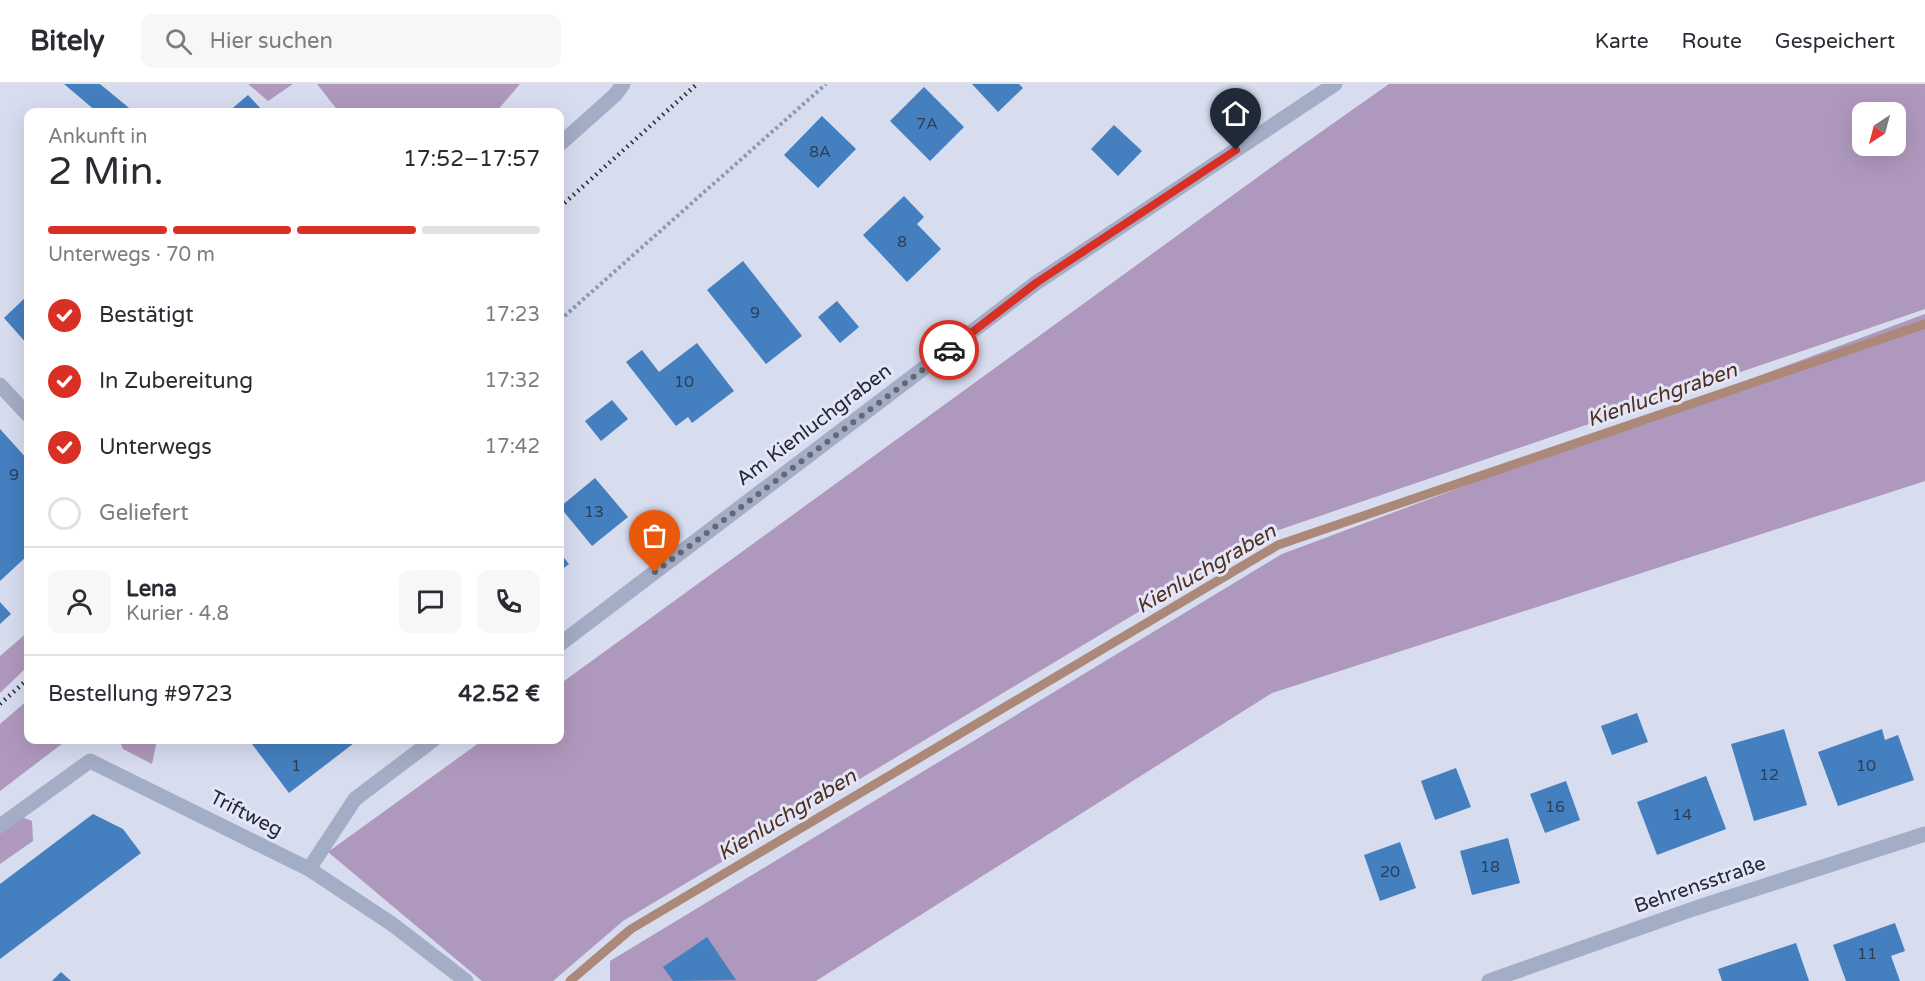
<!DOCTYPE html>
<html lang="de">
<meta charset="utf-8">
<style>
body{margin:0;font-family:"Varela Round",sans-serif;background:#f7f7f7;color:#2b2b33;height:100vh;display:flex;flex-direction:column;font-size:22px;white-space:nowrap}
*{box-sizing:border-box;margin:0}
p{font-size:20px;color:#7c7c81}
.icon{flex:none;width:33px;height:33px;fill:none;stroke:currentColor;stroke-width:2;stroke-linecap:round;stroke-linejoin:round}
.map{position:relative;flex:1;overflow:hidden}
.sheet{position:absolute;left:24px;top:24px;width:540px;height:636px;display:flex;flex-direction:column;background:#fff;border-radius:12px;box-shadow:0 6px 24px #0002}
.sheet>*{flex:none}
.needle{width:39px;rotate:216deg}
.controls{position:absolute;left:1852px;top:18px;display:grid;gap:12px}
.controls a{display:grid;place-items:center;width:54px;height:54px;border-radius:12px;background:#fff;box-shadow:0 6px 24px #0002;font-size:30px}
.pin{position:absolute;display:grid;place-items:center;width:51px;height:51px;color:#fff;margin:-62px -26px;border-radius:50% 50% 50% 0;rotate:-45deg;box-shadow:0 0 6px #0007}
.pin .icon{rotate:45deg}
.courier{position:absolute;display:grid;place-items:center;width:60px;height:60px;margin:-30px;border:4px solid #d93025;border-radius:50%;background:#fff;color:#222;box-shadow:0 2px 8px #0007}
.headline em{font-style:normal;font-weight:600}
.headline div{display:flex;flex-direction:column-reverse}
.headline{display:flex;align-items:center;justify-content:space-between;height:102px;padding:0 24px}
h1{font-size:39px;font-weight:600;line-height:45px}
.bar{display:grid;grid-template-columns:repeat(4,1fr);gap:9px 6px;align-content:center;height:72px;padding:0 24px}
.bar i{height:8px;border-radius:4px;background:#e1e1e2}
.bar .selected{background:#d93025}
.bar p{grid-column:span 4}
.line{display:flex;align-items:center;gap:15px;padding:0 24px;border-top:2px solid #e1e1e2}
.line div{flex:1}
.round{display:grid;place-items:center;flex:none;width:63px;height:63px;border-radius:12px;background:#f7f7f7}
ol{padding:0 24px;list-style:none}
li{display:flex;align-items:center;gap:18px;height:66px}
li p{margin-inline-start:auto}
li .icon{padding:6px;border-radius:50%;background:#d93025;color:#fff;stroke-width:4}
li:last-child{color:#7c7c81}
li i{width:33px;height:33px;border:3px solid #e1e1e2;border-radius:50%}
header{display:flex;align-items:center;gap:36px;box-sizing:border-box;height:84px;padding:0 30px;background:#fff;border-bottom:2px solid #e1e1e2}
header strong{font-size:28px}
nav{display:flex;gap:33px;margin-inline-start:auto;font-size:21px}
.search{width:420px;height:54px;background:#f7f7f7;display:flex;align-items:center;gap:15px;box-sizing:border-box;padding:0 21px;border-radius:12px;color:#7c7c81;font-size:22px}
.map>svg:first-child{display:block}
</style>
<header>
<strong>Bitely</strong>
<div class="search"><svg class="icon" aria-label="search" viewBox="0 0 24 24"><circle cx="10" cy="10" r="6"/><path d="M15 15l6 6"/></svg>Hier suchen</div>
<nav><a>Karte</a><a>Route</a><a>Gespeichert</a></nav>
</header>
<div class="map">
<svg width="1925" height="897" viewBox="0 0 1925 897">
<rect width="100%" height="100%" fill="#d7dcef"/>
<g fill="#af98bd" fill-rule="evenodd">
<path d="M248,0H293L268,17Z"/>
<path d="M317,0H520L496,28H339Z"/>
<path d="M1389,0H1925V225L1270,449L623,837L553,897H482L328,768L483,656H560V600L1284,74ZM1863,28H1896V62H1863Z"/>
<path d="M1925,230V397L1272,609L816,897H610V877L1282,470Z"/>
<path d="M28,548V582L0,609V572Z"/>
<path d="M28,616V656H67L0,707V640Z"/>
<path d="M119,656H157L152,680L123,665Z"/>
<path d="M17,731L32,737L33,757L0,780V743Z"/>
</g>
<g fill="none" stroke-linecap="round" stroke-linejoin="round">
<path stroke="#ab8878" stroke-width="9" d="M570,897L631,845L1278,461L1925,240"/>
</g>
<g fill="#447fc0">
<path d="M64,0H100L134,28H97Z"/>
<path d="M972,0H1019L1023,4L998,28Z"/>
<path d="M924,3L964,43L930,77L890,37Z"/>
<path d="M248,11L264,28H228Z"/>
<path d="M822,32L856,65L818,104L784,71Z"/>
<path d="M1114,41L1142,67L1118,92L1091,65Z"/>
<path d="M904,112L924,133L917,140L941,165L907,198L863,151Z"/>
<path d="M743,177L802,252L766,280L707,206Z"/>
<path d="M28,211V261L4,234Z"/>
<path d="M837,217L859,243L840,259L818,233Z"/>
<path d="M697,259L734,307L692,339L688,333L676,342L626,278L642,266L659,288Z"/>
<path d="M612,316L628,335L601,357L585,337Z"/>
<path d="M0,345L28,376V471L0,497Z"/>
<path d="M595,394L628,433L592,462L560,423Z"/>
<path d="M560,469L569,480L560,487Z"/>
<path d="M0,518L11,530L0,540Z"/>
<path d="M1637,629L1648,658L1612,671L1601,642Z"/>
<path d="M1784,645L1807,721L1754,737L1731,660Z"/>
<path d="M1882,645L1885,656L1898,651L1914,696L1838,722L1818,668Z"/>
<path d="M249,656H358L289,709Z"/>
<path d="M1456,684L1471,723L1435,736L1421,697Z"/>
<path d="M1706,692L1726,745L1657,771L1637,718Z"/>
<path d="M1566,697L1580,736L1545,749L1530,710Z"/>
<path d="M93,730L123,745L141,769L0,875V800Z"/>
<path d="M1508,754L1520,799L1472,811L1460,767Z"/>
<path d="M1400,758L1416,804L1380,817L1364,771Z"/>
<path d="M1895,839L1905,867L1891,872L1900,897H1846L1833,861Z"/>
<path d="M707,853L736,896L673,897L663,883Z"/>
<path d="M1796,859L1809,897H1722L1718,885Z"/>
<path d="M61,888L71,897H52Z"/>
</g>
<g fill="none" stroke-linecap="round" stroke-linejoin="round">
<path stroke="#8e99b2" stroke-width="4" stroke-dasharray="3 3" stroke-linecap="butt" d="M560,236L826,0"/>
<g stroke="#a4adc6" stroke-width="15">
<path d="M560,60L615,11L623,0"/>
<path d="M0,301L28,331"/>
<path d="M560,560L1036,199L1335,0"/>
<path d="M0,742L90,677L309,785L392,840L466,897"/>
<path d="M309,785L355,715L433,656"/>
<path d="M1489,897L1696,824L1925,750"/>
</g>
<g stroke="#252a32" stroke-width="4.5" stroke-dasharray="1.5 4.5" stroke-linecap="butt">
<path d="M560,123L697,0"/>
<path d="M0,620L28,595"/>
</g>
</g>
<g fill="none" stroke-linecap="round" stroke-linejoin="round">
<path stroke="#636874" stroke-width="6" stroke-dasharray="0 10.8" d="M655,488L949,266"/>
<path stroke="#d93025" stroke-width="8" d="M949,266L1036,199L1236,66"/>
</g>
<g text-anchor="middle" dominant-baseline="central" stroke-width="6" stroke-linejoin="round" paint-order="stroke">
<g font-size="16" fill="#2d3f56">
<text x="927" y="40">7A</text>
<text x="820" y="68">8A</text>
<text x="902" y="158">8</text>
<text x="755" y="229">9</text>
<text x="684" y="298">10</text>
<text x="14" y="391">9</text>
<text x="594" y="428">13</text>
<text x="296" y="682">1</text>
<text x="1866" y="682">10</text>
<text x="1769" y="691">12</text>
<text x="1555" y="723">16</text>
<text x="1682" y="731">14</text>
<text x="1490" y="783">18</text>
<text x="1390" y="788">20</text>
<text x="1867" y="870">11</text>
</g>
<g font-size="20" fill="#252a32" stroke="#e3e6f8">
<text transform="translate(814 341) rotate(-37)">Am Kienluchgraben</text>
<text transform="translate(246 730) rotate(27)">Triftweg</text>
<text transform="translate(1700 801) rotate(-19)">Behrensstraße</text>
</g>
<g font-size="21" font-style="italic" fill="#512f1d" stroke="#e3e6f8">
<text transform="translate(1662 311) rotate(-19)">Kienluchgraben</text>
<text transform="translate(1206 485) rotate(-30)">Kienluchgraben</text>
<text transform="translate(787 731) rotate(-31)">Kienluchgraben</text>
</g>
</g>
</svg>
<div class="controls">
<a><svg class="needle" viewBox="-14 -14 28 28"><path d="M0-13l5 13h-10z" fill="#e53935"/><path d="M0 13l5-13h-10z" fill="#7c7c81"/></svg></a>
</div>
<div class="pin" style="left:655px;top:488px;background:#ea580c"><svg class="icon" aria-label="bag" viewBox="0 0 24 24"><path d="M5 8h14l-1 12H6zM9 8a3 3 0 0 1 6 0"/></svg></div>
<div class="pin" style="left:1236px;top:66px;background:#1f2937"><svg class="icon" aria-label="home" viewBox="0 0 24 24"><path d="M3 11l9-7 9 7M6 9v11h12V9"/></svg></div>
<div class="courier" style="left:949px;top:266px"><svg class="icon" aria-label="car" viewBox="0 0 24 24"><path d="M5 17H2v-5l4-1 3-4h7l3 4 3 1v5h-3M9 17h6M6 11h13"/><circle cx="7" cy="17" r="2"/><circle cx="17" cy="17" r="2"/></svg></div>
<section class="sheet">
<div class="headline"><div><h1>2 Min.</h1><p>Ankunft in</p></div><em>17:52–17:57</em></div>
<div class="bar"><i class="selected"></i><i class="selected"></i><i class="selected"></i><i></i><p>Unterwegs · 70 m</p></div>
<ol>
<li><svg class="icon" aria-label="check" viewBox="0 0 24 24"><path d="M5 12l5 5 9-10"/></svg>Bestätigt<p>17:23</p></li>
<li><svg class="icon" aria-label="check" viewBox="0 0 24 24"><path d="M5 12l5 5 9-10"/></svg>In Zubereitung<p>17:32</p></li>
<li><svg class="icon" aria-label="check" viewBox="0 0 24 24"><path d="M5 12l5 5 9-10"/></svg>Unterwegs<p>17:42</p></li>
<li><i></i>Geliefert</li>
</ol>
<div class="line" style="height:108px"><a class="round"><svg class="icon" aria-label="person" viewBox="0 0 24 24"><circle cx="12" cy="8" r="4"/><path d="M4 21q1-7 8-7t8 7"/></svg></a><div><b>Lena</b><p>Kurier · 4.8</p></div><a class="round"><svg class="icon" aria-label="chat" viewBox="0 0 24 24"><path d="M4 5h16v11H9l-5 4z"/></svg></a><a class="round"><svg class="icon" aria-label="phone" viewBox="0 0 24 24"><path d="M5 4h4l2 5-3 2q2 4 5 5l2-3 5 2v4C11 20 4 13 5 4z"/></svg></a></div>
<div class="line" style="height:78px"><div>Bestellung #9723</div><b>42.52 €</b></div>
</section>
</div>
